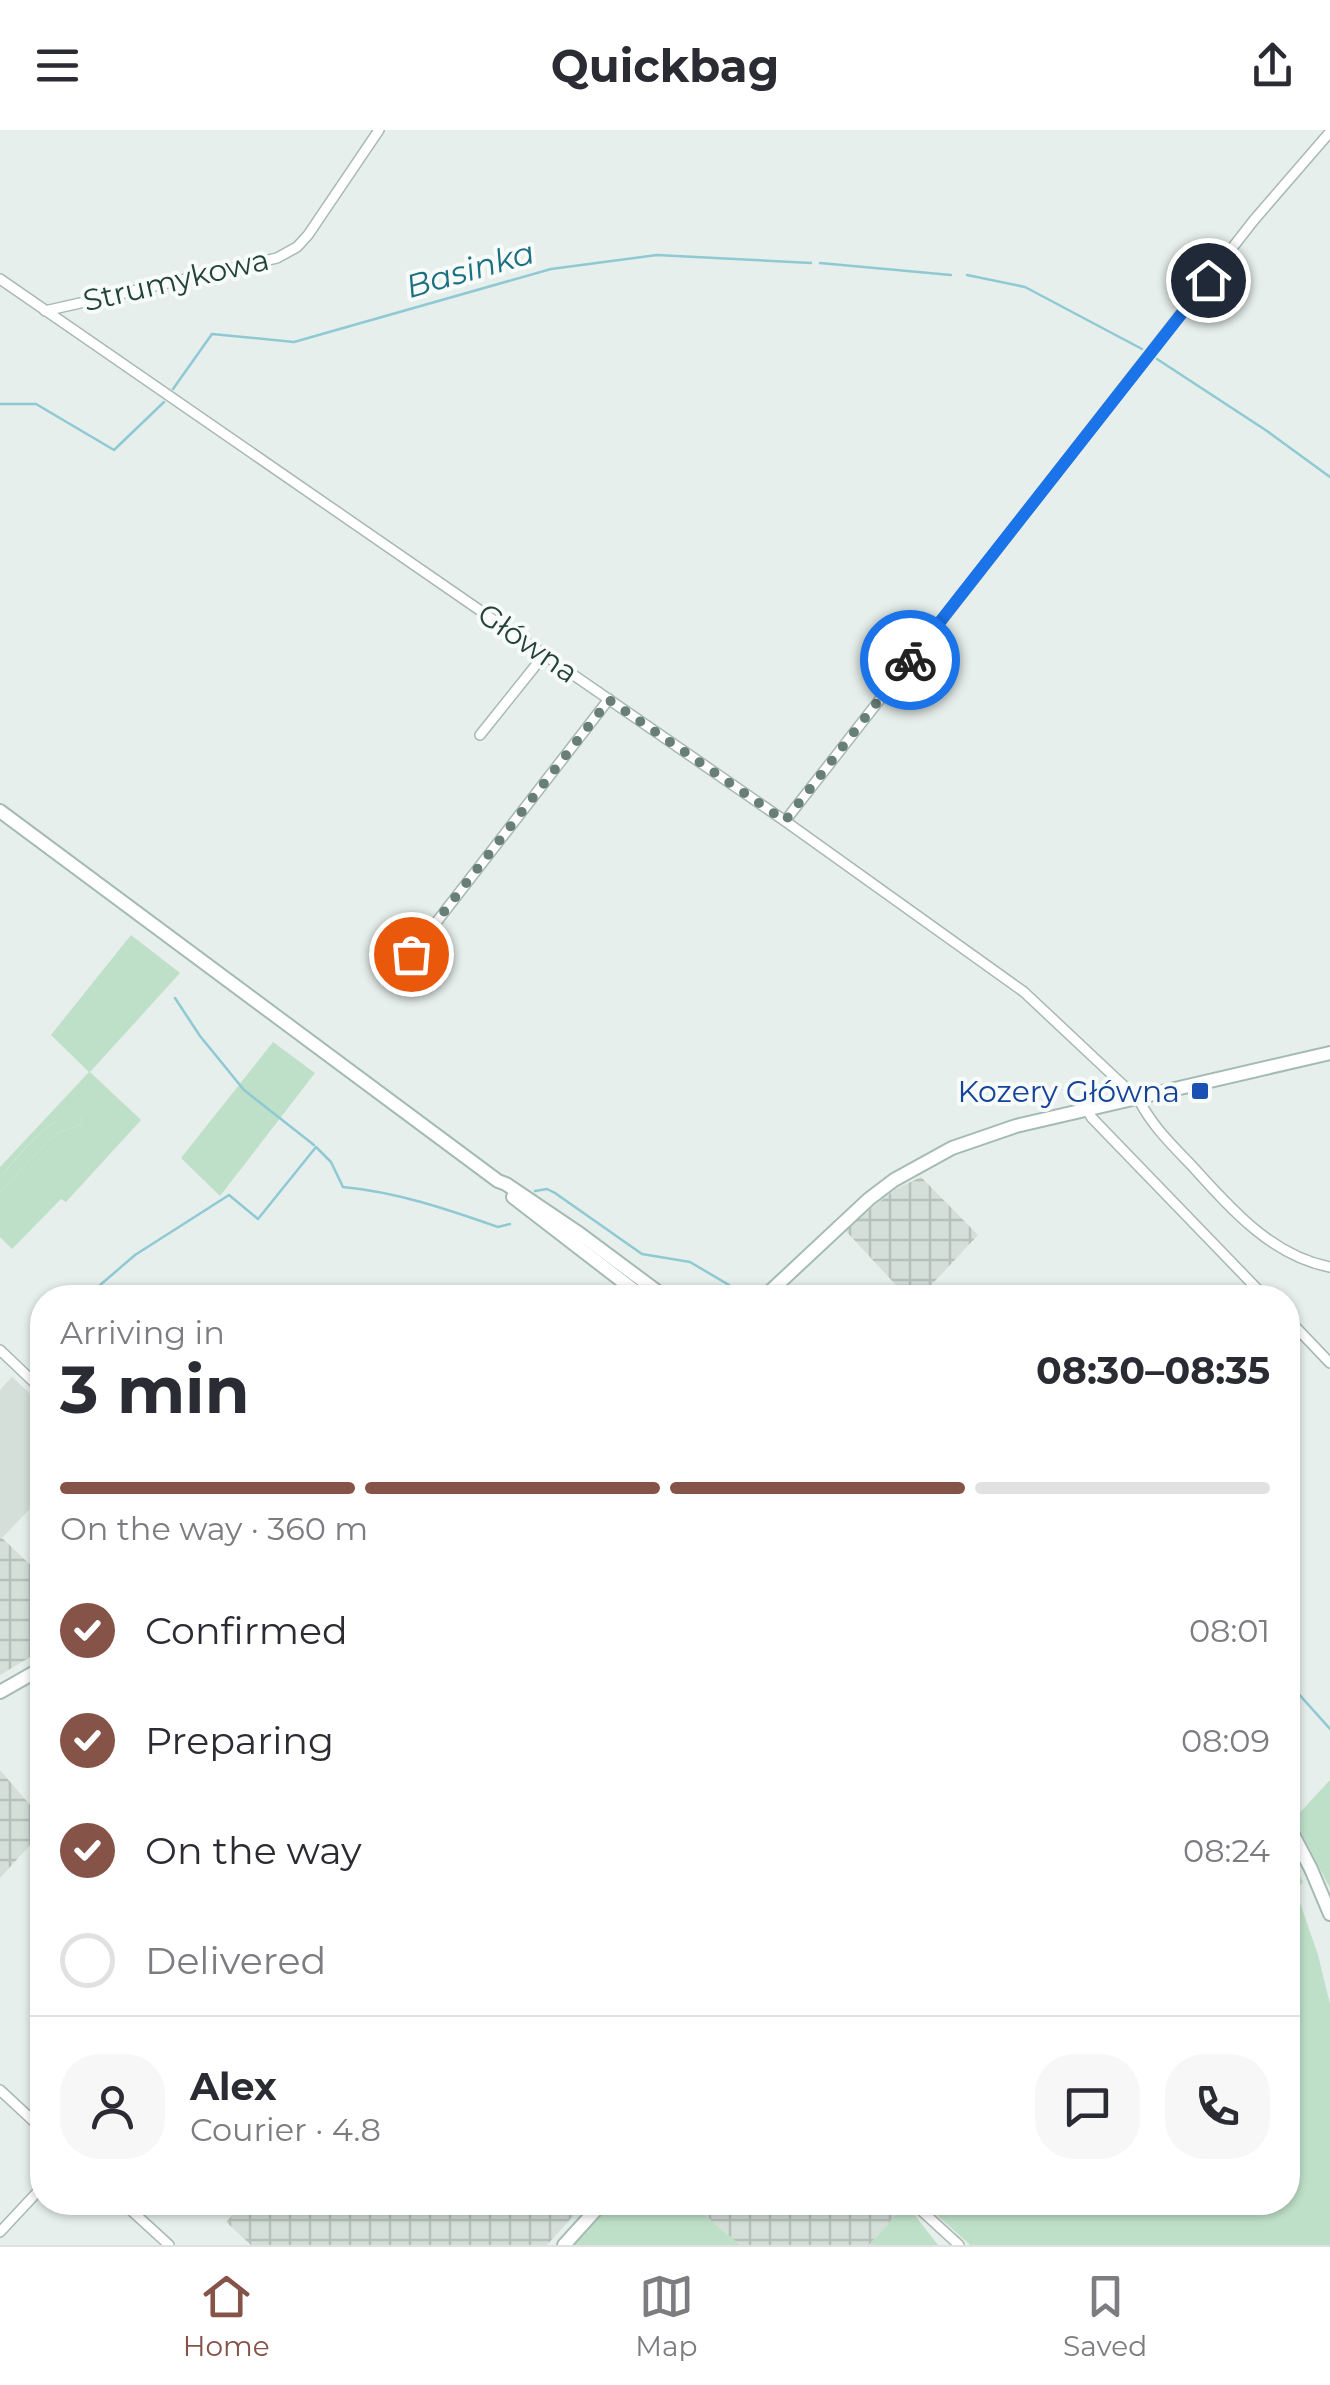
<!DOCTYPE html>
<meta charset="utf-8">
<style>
body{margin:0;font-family:Montserrat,sans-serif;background:#f7f7f7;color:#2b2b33;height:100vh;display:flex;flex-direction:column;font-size:38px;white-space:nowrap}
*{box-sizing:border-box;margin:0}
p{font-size:32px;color:#7c7c81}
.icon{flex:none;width:55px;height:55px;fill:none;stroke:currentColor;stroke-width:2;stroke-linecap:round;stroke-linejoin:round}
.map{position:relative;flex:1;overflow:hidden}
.details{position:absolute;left:30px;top:1155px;width:1270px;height:930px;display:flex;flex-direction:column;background:#fff;border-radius:40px;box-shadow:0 2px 8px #0004}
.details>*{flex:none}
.pin{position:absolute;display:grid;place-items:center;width:85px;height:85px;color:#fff;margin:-42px;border:5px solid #fff;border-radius:50%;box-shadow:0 2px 10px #0007}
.courier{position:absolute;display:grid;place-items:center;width:100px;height:100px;margin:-50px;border:8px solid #1a73e8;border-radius:50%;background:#fff;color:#222;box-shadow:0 2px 12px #0007}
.head em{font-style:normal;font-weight:700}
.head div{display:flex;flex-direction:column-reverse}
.head{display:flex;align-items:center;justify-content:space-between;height:170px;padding:0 30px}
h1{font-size:65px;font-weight:700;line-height:75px}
.bar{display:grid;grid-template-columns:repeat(4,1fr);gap:15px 10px;align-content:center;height:120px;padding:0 30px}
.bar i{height:12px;border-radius:8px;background:#e1e1e2}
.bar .on{background:#855347}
.bar p{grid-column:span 4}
.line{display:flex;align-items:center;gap:25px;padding:0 30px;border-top:2px solid #e1e1e2}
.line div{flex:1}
.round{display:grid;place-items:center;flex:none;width:105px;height:105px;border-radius:40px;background:#f7f7f7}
ol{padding:0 30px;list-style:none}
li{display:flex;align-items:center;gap:30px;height:110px}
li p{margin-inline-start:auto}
li .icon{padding:10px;border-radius:50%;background:#855347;color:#fff;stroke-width:4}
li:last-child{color:#7c7c81}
li i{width:55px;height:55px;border:5px solid #e1e1e2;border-radius:50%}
header{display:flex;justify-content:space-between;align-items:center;height:130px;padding:0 30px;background:#fff;font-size:45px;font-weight:700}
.menu{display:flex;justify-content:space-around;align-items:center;height:140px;border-top:2px solid #e1e1e2;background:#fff;font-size:28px;color:#7c7c81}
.menu a{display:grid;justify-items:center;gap:5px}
.menu .on{color:#855347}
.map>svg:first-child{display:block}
</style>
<header><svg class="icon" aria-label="menu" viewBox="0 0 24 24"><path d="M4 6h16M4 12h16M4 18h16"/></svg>Quickbag<svg class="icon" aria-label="share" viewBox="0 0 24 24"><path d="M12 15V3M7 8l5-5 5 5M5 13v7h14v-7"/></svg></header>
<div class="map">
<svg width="1330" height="2115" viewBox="0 0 1330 2115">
<defs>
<pattern id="industrial-grid" width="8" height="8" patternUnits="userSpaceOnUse" patternTransform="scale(2.5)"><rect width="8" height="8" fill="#d4dfda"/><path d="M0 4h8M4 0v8" fill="none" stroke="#b6c1bc"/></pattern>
<pattern id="forest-firs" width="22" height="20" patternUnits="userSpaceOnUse" patternTransform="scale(2.5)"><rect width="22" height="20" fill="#bfe0c8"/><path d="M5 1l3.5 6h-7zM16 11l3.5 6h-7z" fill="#a4c1ad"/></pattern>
</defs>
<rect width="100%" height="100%" fill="#e6efeb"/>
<path fill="#d4dfda" d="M12,1247L42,1275V1366L2,1408L0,1406V1260Z"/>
<g fill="url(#industrial-grid)">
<path d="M921,1047L978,1105L920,1167L908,1168L844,1099L896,1059Z"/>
<path d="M0,1406L42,1446V1520L0,1545Z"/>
<path d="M0,1640L42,1689V1702L0,1748Z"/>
<path d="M904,2072L906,2074L869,2115H740L690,2073Z"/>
<path d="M244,2073V2072L585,2073L547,2115H251L226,2092Z"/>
</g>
<g fill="#bfe0c8">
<path d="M131,805L180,843L90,942L141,990L66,1072L61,1069L12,1119L0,1107V1062L50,1009L58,1003L81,994L82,986C54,977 18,1028 0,1047V1037L89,942L51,905Z"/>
<path d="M273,912L315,943L220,1066L181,1028Z"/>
<path d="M1330,1650V1758L1294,1689Z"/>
<path d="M1288,1724L1303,1752L1296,1761L1318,1825L1330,1874V2115H970L924,2073L1288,2072Z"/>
<path d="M609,2072L690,2073L740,2115H571Z"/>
<path d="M906,2074L938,2115H869Z"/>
</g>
<path fill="url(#forest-firs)" d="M72,983H77L82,986L81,994L58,1003L50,1009L0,1062V1047C21,1025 43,993 72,983Z"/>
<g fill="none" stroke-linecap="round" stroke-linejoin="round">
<g stroke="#8ec9d4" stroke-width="2.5">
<path d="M820,133L951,145"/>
<path d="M967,145L1025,157L1142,219"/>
<path d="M1157,229L1267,301L1330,347"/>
<path d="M173,259L212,204L294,212L551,139L657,125L811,133"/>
<path d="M0,274H36L114,320L164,272"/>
<path d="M175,868L200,906L244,960L314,1015"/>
<path d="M535,1061L547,1059L555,1063L642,1124L690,1132L746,1165"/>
<path d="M85,1168L135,1125L229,1065L258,1089L316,1017L331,1032L343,1057C397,1062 446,1079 498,1097L510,1094"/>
<path d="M1288,1552L1330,1599"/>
</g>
<g stroke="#a8b8b2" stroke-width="12">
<g id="street">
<path d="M0,149L785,691L1024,862L1139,970C1152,996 1173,1016 1193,1037C1231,1079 1272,1126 1330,1137"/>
<path d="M45,181L277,128L297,117L308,105L379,0"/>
<path d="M480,605L544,525"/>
<path d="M785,691L1254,90L1330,2"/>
<path d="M411,825L609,569"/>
<path d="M1087,980L1092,988L1266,1168"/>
<path d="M1288,1189L1330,1233"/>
<path d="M0,1220L42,1260"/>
<path d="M0,1960L42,1999"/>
<path d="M122,2072L169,2115"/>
<path d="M912,2072L959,2115"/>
<path d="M0,2102L42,2057"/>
</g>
</g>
<g stroke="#a4bbb3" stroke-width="16">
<g id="secondary">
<path d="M0,681L498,1051L506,1054L580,1104L666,1168"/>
<path d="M513,1067L644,1168"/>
<path d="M763,1168L869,1069L894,1050L952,1018L1016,996L1330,923"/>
<path d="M0,1562L42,1538"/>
<path d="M1288,1695L1311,1739L1330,1784"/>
<path d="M564,2115L603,2072"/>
</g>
</g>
<use href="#street" stroke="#fff" stroke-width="9"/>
<use href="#secondary" stroke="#fff" stroke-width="12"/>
</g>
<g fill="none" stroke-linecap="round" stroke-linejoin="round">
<path stroke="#687f78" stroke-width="10" stroke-dasharray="0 18" d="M411,824L609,570L785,691L910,530"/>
<path stroke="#1a73e8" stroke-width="12" d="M910,530L1208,150"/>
</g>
<rect fill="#1a4fb4" stroke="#f7fbf9" stroke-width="4" x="1190" y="951" width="20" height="20" rx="5"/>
<g text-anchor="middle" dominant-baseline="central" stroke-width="8" stroke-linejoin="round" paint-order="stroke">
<g font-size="30" fill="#24423a" stroke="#f7fbf9">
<text transform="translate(176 150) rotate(-13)">Strumykowa</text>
<text transform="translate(528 513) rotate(35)">Główna</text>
</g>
<g font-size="30" fill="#164399" stroke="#f7fbf9" text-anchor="end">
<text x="1180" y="961">Kozery Główna</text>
</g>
<g font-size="32" font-style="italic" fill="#1c6f80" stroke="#f7fbf9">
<text transform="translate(470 139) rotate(-16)">Basinka</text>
</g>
</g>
</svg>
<div class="pin" style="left:411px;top:824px;background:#ea580c"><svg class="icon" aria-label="bag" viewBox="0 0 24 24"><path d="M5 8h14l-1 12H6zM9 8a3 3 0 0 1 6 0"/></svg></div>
<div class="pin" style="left:1208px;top:150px;background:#1f2937"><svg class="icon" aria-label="home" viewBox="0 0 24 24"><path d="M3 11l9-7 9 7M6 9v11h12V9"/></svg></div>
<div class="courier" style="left:910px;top:530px"><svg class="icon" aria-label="bike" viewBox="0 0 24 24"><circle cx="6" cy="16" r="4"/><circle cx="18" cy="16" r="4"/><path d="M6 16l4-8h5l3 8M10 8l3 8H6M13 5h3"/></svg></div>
<section class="details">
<div class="head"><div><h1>3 min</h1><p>Arriving in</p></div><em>08:30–08:35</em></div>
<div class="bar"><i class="on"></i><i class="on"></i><i class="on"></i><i></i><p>On the way · 360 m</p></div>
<ol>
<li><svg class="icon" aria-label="check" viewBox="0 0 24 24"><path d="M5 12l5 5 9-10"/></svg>Confirmed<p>08:01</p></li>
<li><svg class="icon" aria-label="check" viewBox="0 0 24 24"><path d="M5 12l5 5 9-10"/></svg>Preparing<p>08:09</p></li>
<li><svg class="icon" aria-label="check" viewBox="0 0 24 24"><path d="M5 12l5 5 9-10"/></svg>On the way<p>08:24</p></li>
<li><i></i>Delivered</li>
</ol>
<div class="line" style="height:180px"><a class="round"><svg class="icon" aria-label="person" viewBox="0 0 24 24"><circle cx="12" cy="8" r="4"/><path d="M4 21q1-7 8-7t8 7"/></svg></a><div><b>Alex</b><p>Courier · 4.8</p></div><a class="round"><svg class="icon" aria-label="chat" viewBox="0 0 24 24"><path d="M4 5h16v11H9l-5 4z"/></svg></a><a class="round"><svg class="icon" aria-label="phone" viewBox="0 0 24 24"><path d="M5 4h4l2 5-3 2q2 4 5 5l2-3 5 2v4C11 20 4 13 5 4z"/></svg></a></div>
</section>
</div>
<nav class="menu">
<a class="on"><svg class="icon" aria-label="home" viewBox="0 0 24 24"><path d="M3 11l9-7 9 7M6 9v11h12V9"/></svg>Home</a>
<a><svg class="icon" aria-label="map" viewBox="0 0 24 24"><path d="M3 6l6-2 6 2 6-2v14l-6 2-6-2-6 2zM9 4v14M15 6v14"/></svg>Map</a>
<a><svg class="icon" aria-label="saved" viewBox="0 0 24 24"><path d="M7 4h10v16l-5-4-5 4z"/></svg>Saved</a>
</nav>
